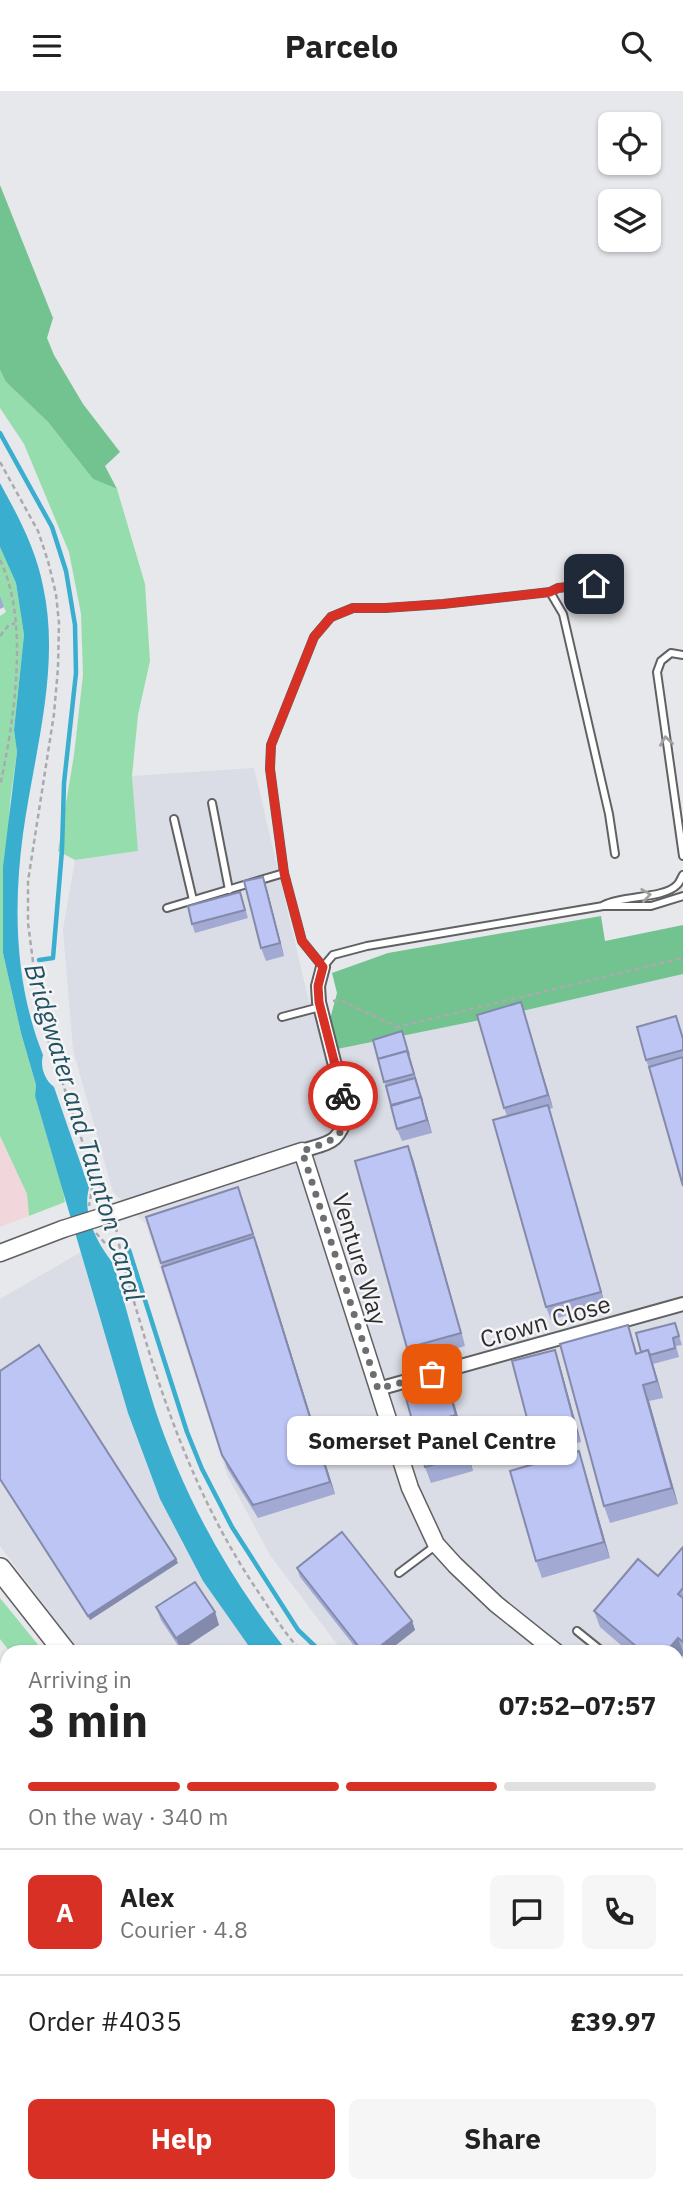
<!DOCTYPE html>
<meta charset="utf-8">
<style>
body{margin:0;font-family:"IBM Plex Sans",sans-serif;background:#f6f6f6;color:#222;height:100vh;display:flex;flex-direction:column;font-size:26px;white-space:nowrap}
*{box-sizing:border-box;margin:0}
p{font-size:23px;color:#767676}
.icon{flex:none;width:38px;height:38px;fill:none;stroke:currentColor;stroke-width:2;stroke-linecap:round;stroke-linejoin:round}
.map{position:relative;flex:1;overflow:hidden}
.drawer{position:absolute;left:0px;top:1554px;width:684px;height:548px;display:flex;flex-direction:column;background:#fff;border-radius:21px 21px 0 0;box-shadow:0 2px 5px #0004}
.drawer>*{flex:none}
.fabs{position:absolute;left:598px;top:21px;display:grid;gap:14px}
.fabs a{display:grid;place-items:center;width:63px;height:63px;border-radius:10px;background:#fff;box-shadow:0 2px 5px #0004;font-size:35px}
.pin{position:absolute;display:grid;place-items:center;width:60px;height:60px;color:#fff;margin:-30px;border-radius:14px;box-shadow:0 4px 10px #0006}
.courier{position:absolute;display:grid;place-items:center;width:70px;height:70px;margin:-35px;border:5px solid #d93025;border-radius:50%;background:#fff;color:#222;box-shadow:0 2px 9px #0007}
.bubble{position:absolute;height:49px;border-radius:10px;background:#fff;box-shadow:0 2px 5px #0004;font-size:23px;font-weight:800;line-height:49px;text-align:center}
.summary em{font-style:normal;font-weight:800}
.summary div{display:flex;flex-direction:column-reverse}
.summary{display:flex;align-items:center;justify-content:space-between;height:119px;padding:0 28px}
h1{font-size:46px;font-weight:800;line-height:52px}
.bar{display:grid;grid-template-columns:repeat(4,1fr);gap:10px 7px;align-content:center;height:84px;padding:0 28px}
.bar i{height:9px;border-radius:5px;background:#e0e0e0}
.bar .on{background:#d93025}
.bar p{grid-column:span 4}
.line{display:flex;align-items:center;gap:18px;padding:0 28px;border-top:2px solid #e0e0e0}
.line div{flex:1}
.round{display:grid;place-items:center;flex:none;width:74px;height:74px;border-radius:10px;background:#f6f6f6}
.cta{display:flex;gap:14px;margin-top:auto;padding:14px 28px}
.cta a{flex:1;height:80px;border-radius:10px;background:#d93025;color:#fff;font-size:28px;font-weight:800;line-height:80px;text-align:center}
.cta a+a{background:#f6f6f6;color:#222}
header{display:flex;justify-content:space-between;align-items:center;height:91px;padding:0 28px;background:#fff;font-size:32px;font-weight:800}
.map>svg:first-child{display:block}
</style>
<header><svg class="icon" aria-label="menu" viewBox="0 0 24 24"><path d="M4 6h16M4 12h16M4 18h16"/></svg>Parcelo<svg class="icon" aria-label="search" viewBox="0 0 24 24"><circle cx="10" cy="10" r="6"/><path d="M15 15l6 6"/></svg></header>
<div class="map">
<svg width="683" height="2101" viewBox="0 0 683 2101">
<rect width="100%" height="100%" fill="#e7e8eb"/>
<path fill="#f1d7db" d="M0,1045L27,1103L29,1125L0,1136Z"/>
<g fill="#dadce6">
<path d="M254,677L309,911L326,906L330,928L505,924L683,883V2101H562L557,2095H677V1561H343L270,1464L227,1384L146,1133L113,1101L73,959L63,839L75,769L138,760L132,685Z"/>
<path d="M81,1161L128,1322L160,1408L203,1490L253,1561H79L0,1455V1208Z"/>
</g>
<g fill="#96ddad">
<path d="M0,279L6,291L48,331L93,388L117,398L145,493L150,570L138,624L132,685L138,760L75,769L58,760L74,664L83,584L81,523L69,461L24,353L0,317Z"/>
<path d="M0,456L16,492L24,544L14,639L17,661L10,711L3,862L21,942L36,994L35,1005L63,1099L65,1111L29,1125L27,1103L0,1045V525L6,521L0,507Z"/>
<path d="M0,1507L44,1561H10L0,1548Z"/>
<path d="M7,1698V1999L0,1990V1700Z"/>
<path d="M82,2095H469L473,2101H87Z"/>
</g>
<g fill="#72c38f">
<path d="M0,94L53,227L47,247L54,264L83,313L120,361L105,375L117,398L93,388L48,331L6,291L0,279Z"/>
<path d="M601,825L605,850L683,834V883L505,924L337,958L330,928L337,902L332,882L388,862Z"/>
</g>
<path fill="#3aaecf" d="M0,392C18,425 36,458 43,495C61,577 34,662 23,743C13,817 15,894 43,964C40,975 44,988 54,996L89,1097C82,1123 97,1152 113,1172C127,1219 139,1267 154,1315C183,1404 229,1488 288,1561H253L203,1490L160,1408L128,1322L35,1005L36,994L21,942L3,862V776L17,661L14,639L24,544L16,492L0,456Z"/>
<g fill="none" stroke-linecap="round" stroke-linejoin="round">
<g stroke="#3aaecf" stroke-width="4.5">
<path d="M0,342L52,436L66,480L75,534L76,582L64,692L62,759L53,867L39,869"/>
<path d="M129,1159L187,1341L202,1378L232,1436L298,1539L321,1561"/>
</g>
<g stroke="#606163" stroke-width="10">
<g id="service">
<path d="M595,493L558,497L550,501L443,513L385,517H353L331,526L314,546L271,654L270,678L284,782L302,850L323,876L333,864L367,855L603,815H651L683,805"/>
<path d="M550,501L563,523L609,723L615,763"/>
<path d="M683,564L671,562L661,570L657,581L683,765"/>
<path d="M212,712L229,799"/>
<path d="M174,728L193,809"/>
<path d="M604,814C624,804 663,808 677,794C680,791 681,787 683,784"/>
<path d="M167,817L284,782"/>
<path d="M282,926L320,916"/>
<path d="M399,1482L435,1455"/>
<path d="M577,1540L603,1561"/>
<path d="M677,1598L683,1592"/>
</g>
</g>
<g stroke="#606163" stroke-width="16">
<g id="minor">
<path d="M302,1060C330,1051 339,1053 347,1022L319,911L318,895L323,876"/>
<path d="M378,1298L683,1213"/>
<path d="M0,2007L7,2017"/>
<path d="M68,2095L73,2101"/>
</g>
</g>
<g stroke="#606163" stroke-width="19">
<g id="tertiary">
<path d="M104,1125L302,1060L410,1397L436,1453L455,1474L496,1513L556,1561"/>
<path d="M0,1162L63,1138"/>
<path d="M677,1661L683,1665"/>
<path d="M543,2095L549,2101"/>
</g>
</g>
<g stroke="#606163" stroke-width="24">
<g id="primary">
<path d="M0,1478L65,1561"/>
<path d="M497,2095L500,2101"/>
</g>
</g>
<g stroke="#a9aaac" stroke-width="2.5" stroke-dasharray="5 3.5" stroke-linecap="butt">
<path d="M0,371L38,440L48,470L56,503L59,532L58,577L54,623L28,790V832L40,925L94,1085L89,1115"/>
<path d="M0,469C30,530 14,630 0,695"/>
<path d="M0,545L8,535L15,532"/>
<path d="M333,910L340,909L397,936L683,867"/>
<path d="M94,1085L107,1110"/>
<path d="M116,1136C121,1169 131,1201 141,1234C169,1330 204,1422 261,1505C274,1525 286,1544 302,1561"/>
<path d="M96,1142L122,1171"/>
<path d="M677,1880L683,1885"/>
</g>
<use href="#service" stroke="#fff" stroke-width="6"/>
<use href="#minor" stroke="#fff" stroke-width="12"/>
<use href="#tertiary" stroke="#fff" stroke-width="16"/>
<use href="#primary" stroke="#fff" stroke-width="21"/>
<g stroke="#606163" stroke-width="19" stroke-linecap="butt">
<path id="tertiary-bridge" d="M63,1138L104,1125"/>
</g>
<use href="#tertiary-bridge" stroke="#fff" stroke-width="16"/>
</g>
<g fill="#a2a9d2">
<path d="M0,505L4,516L0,518Z"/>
<path d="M267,798L284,865L266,870L261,857Z"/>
<path d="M240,801L248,827L195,842L192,833Z"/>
<path d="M525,924L553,1017L549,1018L605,1213L551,1229L546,1216L507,1025L504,1017Z"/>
<path d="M676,925L683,945V1095L651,982L646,969Z"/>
<path d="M402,940L432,1042L402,1050L397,1038L373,949Z"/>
<path d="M413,1068L465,1255L412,1270L407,1257Z"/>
<path d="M244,1112L335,1403L258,1427L227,1377L146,1126Z"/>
<path d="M675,1232L682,1254L676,1255L679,1266L653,1273L663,1307L649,1310L678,1413L610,1432L604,1415L634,1251L637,1262L641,1261Z"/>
<path d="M559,1271L581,1351L538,1362L533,1350Z"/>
<path d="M0,1280L176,1468L178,1472L90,1529L0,1389Z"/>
<path d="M451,1301L473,1380L431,1392L425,1376Z"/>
<path d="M584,1376L610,1467L542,1487L536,1470Z"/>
<path d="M683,1456V1564L677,1571V1561H629L600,1536L594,1520L658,1485Z"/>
<path d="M297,1477L412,1530L415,1539L387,1561H359L300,1486Z"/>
<path d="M156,1516L215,1521L219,1534L181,1559L161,1529Z"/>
<path d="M0,1597L7,1600V1625L2,1627L0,1621Z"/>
<path d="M1,1649L7,1666V1671L3,1673L2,1671L0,1672Z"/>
<path d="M677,1706L683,1711V1816L677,1812Z"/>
<path d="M0,2048L7,2095H39L44,2101H16L13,2098L9,2101H7L0,2093Z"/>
<path d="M677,2051L681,2055L683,2053V2078L677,2083Z"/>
<path d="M612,2095H662L654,2101H618Z"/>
</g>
<g fill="#848aab">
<path d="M263,786L267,798L284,865L280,852Z"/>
<path d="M521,911L525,924L553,1017L548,1004Z"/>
<path d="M402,940L405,949L432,1042L427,1029Z"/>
<path d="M548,1014L552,1027L605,1213L601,1201Z"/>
<path d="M408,1055L413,1068L465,1255L461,1242Z"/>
<path d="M254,1146L259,1159L335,1403L330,1391Z"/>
<path d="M555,1259L559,1271L581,1351L576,1338Z"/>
<path d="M648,1259L654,1276L663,1307L657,1290Z"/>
<path d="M446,1288L451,1301L473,1380L467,1364Z"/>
<path d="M643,1294L649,1310L678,1413L672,1397Z"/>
<path d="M579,1360L584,1376L610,1467L604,1451Z"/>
<path d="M176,1468L178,1472L90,1529L88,1525Z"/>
<path d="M215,1521L219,1534L181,1559L176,1547Z"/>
<path d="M412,1530L415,1539L387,1561H373Z"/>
<path d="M678,1547L683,1561V1564L677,1571V1561H666Z"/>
<path d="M682,1952L683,1967L677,1972V1955Z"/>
<path d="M682,1984L683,1994L680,1996L677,1988Z"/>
<path d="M682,1995L683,2005L677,2010V1999Z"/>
<path d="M678,2061L683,2078L677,2083V2062Z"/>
<path d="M7,2091V2095H12L13,2098L9,2101H7L5,2093Z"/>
<path d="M636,2095H662L654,2101H628Z"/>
</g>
<g fill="#bcc5f4" stroke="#848aab" stroke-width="2">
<path d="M263,786L280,852L261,857L244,790Z"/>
<path d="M240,801L245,819L192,833L188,815Z"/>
<path d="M521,911L548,1004L504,1017L477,924Z"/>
<path d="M676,925L683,948V959L646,969L637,936Z"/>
<path d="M402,940L409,964L407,960L378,968L373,949Z"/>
<path d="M407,960L414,983L384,991L378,968Z"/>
<path d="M683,966V1095L649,976Z"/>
<path d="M415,987L422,1010L421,1006L391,1014L386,995Z"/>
<path d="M421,1006L427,1029L397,1038L391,1015Z"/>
<path d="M548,1014L601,1201L546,1216L493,1029Z"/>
<path d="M408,1055L461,1242L407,1257L355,1070Z"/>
<path d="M238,1096L253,1143L161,1172L146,1126Z"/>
<path d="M254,1146L330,1391L253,1414L222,1364L162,1176Z"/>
<path d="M675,1232L679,1245L673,1247L675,1257L650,1264L648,1259L641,1261L636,1242Z"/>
<path d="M628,1234L636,1263L648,1259L657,1290L643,1294L672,1397L604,1415L560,1253Z"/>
<path d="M39,1254L176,1468L88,1525L0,1388V1280Z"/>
<path d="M555,1259L576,1338L533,1350L512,1270Z"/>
<path d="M446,1288L457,1328L456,1324L414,1336L404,1300Z"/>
<path d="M456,1324L467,1364L425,1376L414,1336Z"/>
<path d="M579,1360L604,1451L536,1470L510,1380Z"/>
<path d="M342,1441L412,1530L373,1561H363L297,1477Z"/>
<path d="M683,1456V1497L678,1503L683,1507V1551L678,1547L666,1561H643L594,1520L638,1468L658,1485Z"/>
<path d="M195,1491L215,1521L176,1547L156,1516Z"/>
<path d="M7,1584V1592L3,1587Z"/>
<path d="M5,1595L7,1600V1615L0,1618V1597Z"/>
<path d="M7,1640V1661L0,1643Z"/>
<path d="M1,1649L6,1662L0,1664V1650Z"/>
<path d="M677,1706L683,1711V1805L677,1800Z"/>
<path d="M677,1945L682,1952L677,1955Z"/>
<path d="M677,1977L682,1984L677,1988Z"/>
<path d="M677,1988L682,1995L677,1999Z"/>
<path d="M0,2048L7,2056V2091L5,2093L0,2088Z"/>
<path d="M677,2051L681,2055L683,2053V2068L677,2062Z"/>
<path d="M15,2095H39L44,2101H19L20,2100Z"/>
<path d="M620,2095H636L628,2101H626Z"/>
</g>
<defs><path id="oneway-chevron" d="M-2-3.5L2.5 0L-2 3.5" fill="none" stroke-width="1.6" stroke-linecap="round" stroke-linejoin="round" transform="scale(1.75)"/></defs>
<g stroke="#a0a0a0">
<use href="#oneway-chevron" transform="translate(666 650) rotate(-98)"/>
<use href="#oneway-chevron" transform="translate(646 804) rotate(-8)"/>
</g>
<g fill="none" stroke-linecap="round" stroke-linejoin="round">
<path stroke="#6d6e70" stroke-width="7" stroke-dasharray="0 12.6" d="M343,1005C352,1045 335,1049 302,1060L378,1298L432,1283"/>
<path stroke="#d93025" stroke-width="9" d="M343,1005L319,911L318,895L323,876L302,850L284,782L270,678L271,654L314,546L331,526L353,517H384L443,513L550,501L558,497L594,493"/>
</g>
<g text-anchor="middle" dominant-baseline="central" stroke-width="5" stroke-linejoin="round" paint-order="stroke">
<g font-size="24" fill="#2c2c2d" stroke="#f5f5f8">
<text transform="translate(360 1168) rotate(73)">Venture Way</text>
<text transform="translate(545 1230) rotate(-16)">Crown Close</text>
</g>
<g font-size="26" font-style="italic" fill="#235261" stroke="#f5f5f8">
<text transform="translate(85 1041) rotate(73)">Bridgwater and Taunton Canal</text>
</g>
</g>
</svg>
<div class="fabs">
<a><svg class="icon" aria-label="locate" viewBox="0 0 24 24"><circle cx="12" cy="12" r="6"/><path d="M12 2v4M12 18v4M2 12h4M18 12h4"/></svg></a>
<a><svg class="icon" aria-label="layers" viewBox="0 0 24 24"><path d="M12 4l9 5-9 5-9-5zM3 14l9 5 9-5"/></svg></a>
</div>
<div class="pin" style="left:432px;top:1283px;background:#ea580c"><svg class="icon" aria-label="bag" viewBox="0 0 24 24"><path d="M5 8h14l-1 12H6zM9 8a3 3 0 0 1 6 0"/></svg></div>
<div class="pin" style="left:594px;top:493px;background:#1f2937"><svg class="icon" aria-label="home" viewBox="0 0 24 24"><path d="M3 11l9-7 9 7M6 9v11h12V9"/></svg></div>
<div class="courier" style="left:343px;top:1005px"><svg class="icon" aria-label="bike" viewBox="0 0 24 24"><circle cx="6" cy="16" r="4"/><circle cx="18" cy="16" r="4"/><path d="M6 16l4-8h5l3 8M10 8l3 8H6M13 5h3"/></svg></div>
<div class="bubble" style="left:287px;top:1325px;width:290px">Somerset Panel Centre</div>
<section class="drawer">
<div class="summary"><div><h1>3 min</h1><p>Arriving in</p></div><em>07:52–07:57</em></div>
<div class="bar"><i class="on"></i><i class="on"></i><i class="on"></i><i></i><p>On the way · 340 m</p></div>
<div class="line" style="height:126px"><b class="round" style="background:#d93025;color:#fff">A</b><div><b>Alex</b><p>Courier · 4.8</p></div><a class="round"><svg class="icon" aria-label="chat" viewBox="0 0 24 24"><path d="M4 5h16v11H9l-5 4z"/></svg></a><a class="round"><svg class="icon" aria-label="phone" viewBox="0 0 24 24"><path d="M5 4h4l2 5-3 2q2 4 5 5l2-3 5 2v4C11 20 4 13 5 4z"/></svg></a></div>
<div class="line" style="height:91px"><div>Order #4035</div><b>£39.97</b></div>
<div class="cta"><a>Help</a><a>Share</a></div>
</section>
</div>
